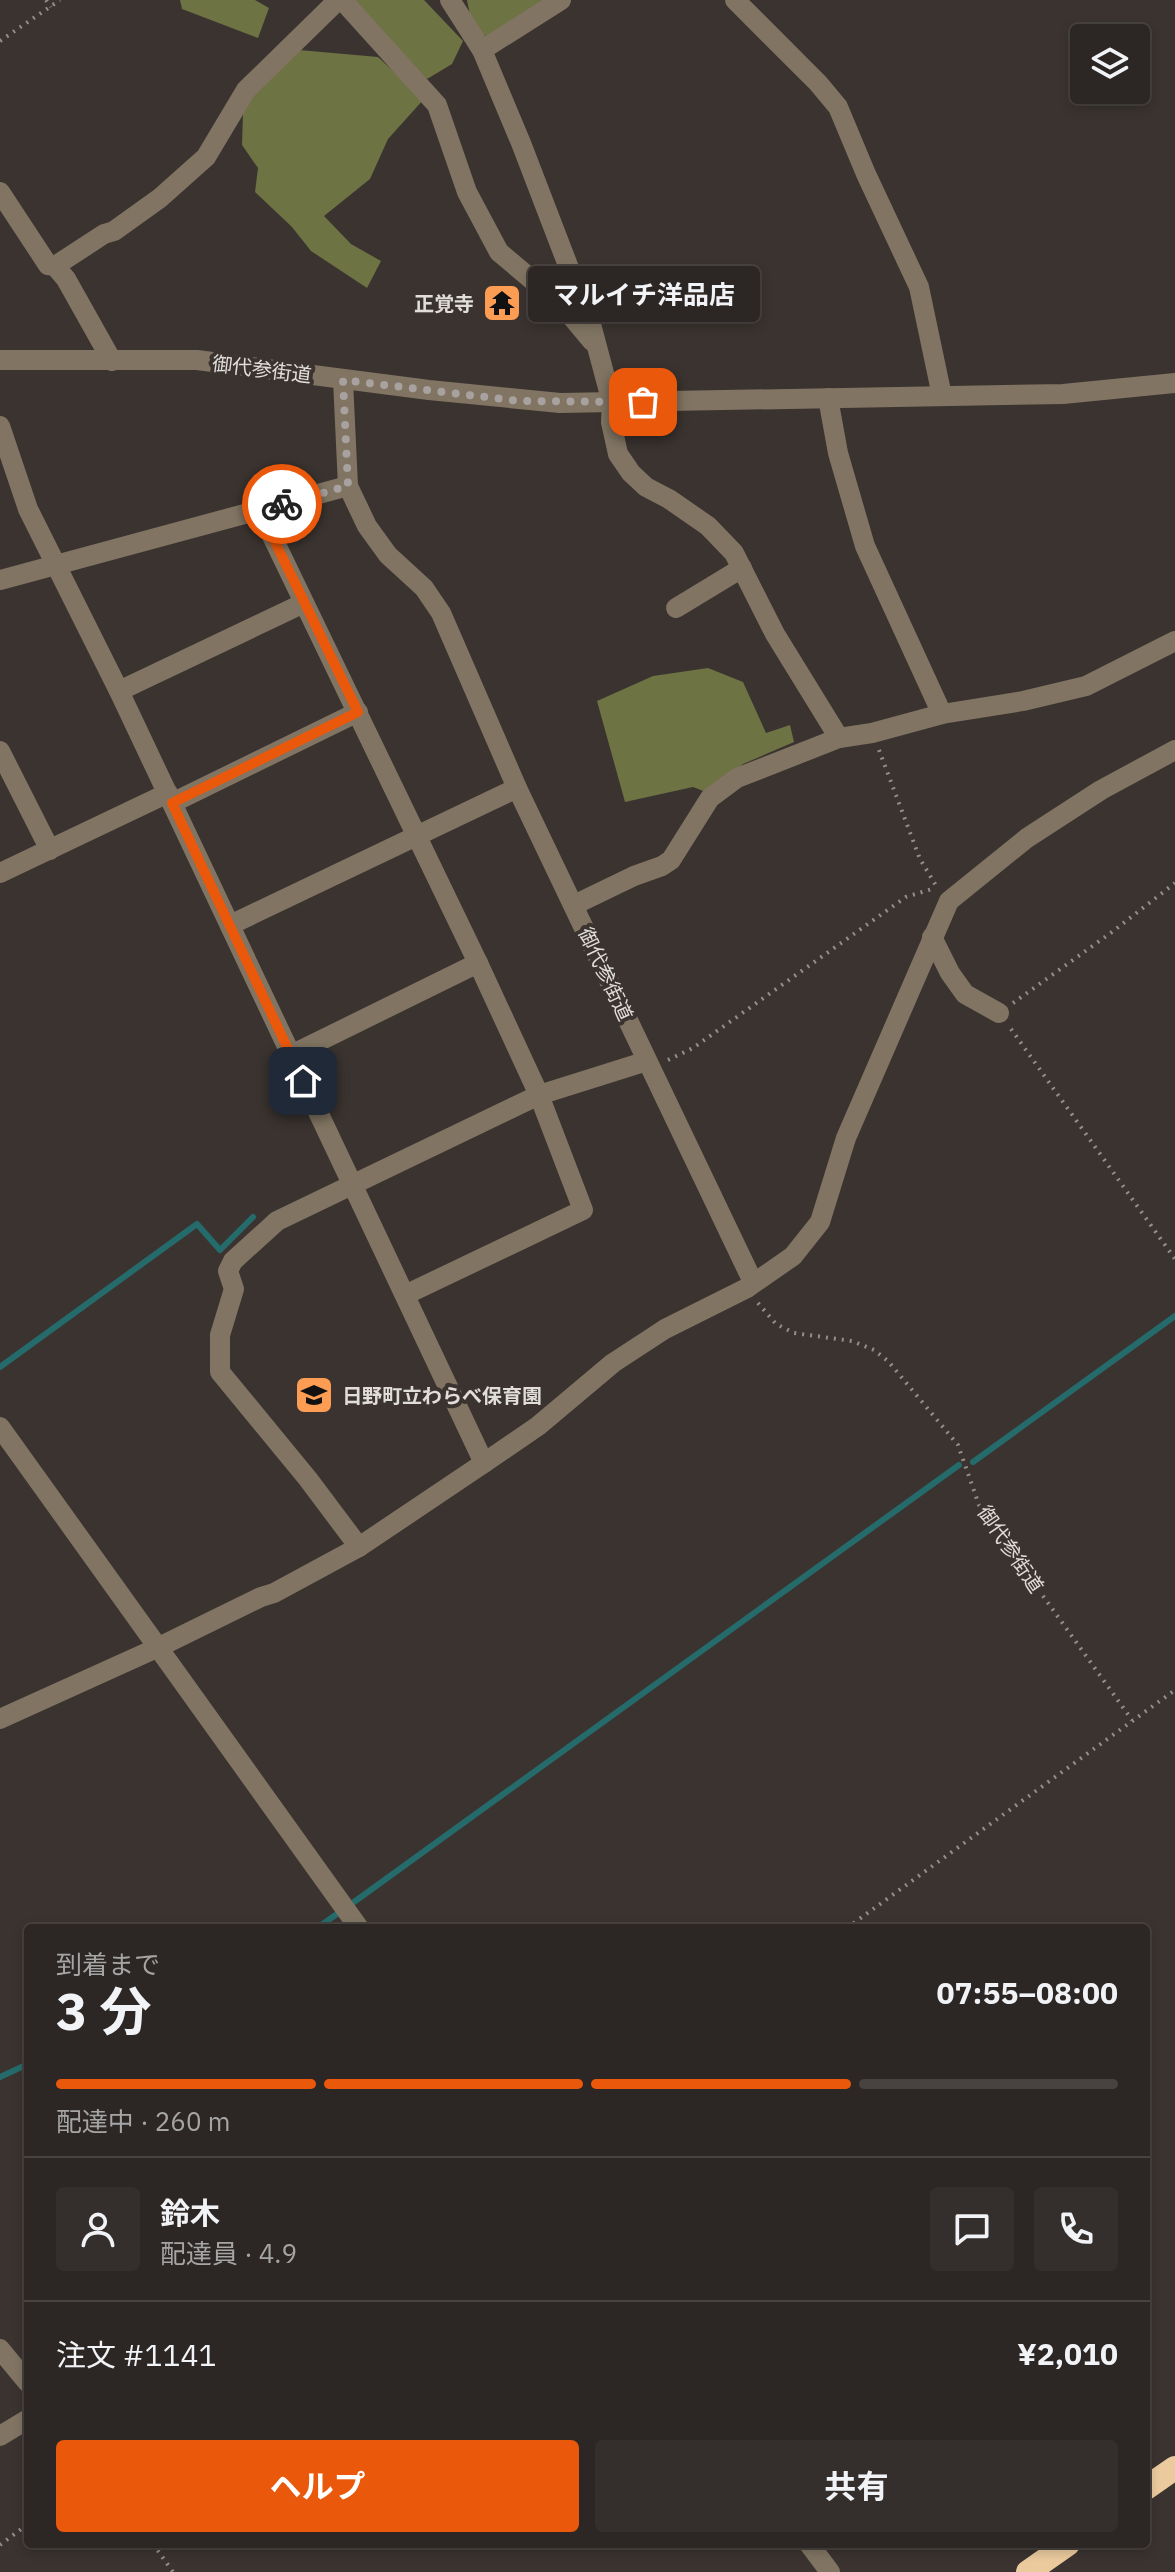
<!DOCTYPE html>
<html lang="ja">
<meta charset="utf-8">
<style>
body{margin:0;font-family:"IBM Plex Sans","Noto Sans JP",sans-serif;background:#342e2c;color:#f1f3f6;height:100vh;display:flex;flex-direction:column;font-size:30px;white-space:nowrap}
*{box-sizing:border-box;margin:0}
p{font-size:26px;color:#a6a5a6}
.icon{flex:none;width:44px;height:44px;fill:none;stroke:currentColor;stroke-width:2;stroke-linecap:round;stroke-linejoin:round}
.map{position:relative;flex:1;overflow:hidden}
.drawer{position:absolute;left:24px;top:1924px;width:1126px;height:624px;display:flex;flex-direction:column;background:#2c2624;border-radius:8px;box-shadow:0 4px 12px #0003,0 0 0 2px #484341}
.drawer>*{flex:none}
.controls{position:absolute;left:1070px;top:24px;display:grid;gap:16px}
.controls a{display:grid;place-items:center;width:80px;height:80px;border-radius:8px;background:#2c2624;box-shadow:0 4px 12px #0003,0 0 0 2px #484341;font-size:40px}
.pin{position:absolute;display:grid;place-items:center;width:68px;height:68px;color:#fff;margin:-34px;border-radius:16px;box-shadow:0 4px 12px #0006}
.courier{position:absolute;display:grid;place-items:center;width:80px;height:80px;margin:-40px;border:6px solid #ea580c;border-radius:50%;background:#fff;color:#222;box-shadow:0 2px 10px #0007}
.bubble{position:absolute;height:56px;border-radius:8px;background:#2c2624;box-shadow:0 4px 12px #0003,0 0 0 2px #484341;font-size:26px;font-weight:700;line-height:56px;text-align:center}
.summary em{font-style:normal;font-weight:700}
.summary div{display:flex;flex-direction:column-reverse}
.summary{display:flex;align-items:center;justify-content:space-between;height:136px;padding:0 32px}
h1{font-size:52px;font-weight:700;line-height:60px}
.bar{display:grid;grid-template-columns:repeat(4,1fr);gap:12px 8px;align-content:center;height:96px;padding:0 32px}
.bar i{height:10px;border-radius:6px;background:#484341}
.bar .active{background:#ea580c}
.bar p{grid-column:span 4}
.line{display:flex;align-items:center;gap:20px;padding:0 32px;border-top:2px solid #484341}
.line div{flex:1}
.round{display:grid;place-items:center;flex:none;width:84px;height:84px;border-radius:8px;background:#342e2c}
.cta{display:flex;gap:16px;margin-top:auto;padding:16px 32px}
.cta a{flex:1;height:92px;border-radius:8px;background:#ea580c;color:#fff;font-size:32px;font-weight:700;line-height:92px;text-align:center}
.cta a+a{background:#342e2c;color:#f1f3f6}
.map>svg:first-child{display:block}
</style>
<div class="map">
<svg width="1175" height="2572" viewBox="0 0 1175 2572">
<rect width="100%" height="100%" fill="#3a3330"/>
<g fill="#6d7343">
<path d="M180,0H255L269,8L258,38L182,9Z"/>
<path d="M334,0H424L463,41L452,64L427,79Z"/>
<path d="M467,0H562L488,38L472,25Z"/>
<path d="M299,50L378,57L424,99L388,139L370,179L324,216L351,244L381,261L367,288L311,251L292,227L255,192L258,168L242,145L243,113L271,67Z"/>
<path d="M708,668L743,682L766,733L790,725L794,742L743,764L711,794L693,787L625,802L597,701L653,676Z"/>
</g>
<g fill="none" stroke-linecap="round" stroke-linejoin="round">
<g stroke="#256b6b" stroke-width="6">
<path d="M0,1367L197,1224L220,1250L253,1217"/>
<path d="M973,1462L1175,1316"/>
<path d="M354,1902L959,1465"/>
<path d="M317,1928L337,1914"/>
<path d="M0,2077L28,2064"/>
</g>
<g stroke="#938e8c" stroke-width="4" stroke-dasharray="2 6" stroke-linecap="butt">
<path d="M46,0L51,7"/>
<path d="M0,41L60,0"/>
<path d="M879,750L920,859L938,889"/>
<path d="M1013,1003L1112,932L1175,883"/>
<path d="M1011,1029L1175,1259"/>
<path d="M668,1060L693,1048L906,897L935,888"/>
<path d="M758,1303L776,1324L794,1333L852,1341L874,1350L888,1361L958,1445L979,1505L990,1522L1132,1720"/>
<path d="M847,1928L1175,1690"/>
<path d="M153,2544L173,2572"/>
<path d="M0,2545L28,2524"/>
</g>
<g stroke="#817462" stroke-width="20">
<path d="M450,0L482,50L521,143L592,328L612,403L611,422L618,454L631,473L646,487L669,499L708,526L734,553L775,634L839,738"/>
<path d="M735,0L818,83L838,107L866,174L919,287L942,396"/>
<path d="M344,2L437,105L467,192L499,252L562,305L592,341"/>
<path d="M482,50L561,0"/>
<path d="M0,192L48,265L55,266L66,279L112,361"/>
<path d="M55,266L104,234L114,231L160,198L206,157L246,90L337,1L344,2L345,0"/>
<path d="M0,360H197L429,390L560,403L1063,394L1175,383"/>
<path d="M343,380L348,486L367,526L388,555L424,588L441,613L517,788L753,1282"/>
<path d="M828,398L838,453L865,546L942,714"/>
<path d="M0,426L28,509L119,691L484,1463"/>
<path d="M263,509L271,534L478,963L539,1095L583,1210L405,1295"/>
<path d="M0,580L348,486"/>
<path d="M676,608L742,568"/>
<path d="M119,691L304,603"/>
<path d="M0,751L50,850"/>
<path d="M172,803L358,712"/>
<path d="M0,873L168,793"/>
<path d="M574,905L634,876L662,866L671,860L710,798L737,778L839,738L872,733L942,714L1023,701L1086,686L1175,641"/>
<path d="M230,925L517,788"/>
<path d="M932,937L950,973L965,994L999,1013"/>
<path d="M291,1055L478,963"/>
<path d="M0,1427L359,1928"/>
<path d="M359,1547L308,1479L220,1372V1335L234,1289L228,1271L233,1261L277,1221L539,1095L647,1061"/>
<path d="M0,1719L159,1647L261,1597L274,1593L359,1547L484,1463L538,1426L613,1363L665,1329L747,1288L793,1256L820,1222L846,1138L949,901L1027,838L1101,790L1175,750"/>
<path d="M0,2349L28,2383"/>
<path d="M0,2436L28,2419"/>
<path d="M809,2544L830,2572"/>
</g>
<g stroke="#ebcb9e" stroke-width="24">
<path d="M1146,2488L1175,2468"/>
<path d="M1028,2572L1068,2544"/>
</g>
</g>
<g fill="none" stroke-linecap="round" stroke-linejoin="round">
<path stroke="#a7a29f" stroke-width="8" stroke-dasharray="0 14.4" d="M282,504L348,486L343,380L519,401L643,402"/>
<path stroke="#ea580c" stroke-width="10" d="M282,504L263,509L271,534L358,712L172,803L303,1081"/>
</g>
<defs>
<g id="temple-square" transform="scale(2)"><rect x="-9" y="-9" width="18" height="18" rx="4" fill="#fd9d54" stroke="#3a3330"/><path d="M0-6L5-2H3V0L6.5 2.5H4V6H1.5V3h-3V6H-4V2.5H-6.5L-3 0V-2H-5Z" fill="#111"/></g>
<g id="school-square" transform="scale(2)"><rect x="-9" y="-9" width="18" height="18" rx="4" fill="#fd9d54" stroke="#3a3330"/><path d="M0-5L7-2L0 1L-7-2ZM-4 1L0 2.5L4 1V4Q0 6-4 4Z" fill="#111"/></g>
</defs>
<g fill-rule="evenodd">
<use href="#temple-square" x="502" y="303"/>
<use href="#school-square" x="314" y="1395"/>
</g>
<g text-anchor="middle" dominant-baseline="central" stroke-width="8" stroke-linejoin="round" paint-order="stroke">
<g font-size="20" font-weight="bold" fill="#e1dddb" stroke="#3a3330" text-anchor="end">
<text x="474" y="303">正覚寺</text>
<text x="342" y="1395" text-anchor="start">日野町立わらべ保育園</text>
</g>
<g font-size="20" fill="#e1dddb" stroke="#3a3330">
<text transform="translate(262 369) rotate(7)">御代参街道</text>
<text transform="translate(606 974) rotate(65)">御代参街道</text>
<text transform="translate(1011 1549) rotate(56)">御代参街道</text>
</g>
</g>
</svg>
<div class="controls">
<a><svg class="icon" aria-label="layers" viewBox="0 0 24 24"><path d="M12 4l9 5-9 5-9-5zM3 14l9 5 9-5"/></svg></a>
</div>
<div class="pin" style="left:643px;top:402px;background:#ea580c"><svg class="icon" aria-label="bag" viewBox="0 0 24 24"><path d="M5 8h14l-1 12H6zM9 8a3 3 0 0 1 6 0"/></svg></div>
<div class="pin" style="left:303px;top:1081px;background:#1f2937"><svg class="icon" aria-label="home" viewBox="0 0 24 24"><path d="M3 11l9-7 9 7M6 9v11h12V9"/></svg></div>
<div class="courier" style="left:282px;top:504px"><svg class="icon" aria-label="bike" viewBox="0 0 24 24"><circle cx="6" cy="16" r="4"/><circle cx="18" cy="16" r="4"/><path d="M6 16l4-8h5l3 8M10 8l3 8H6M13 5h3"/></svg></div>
<div class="bubble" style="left:528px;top:266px;width:232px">マルイチ洋品店</div>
<section class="drawer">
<div class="summary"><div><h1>3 分</h1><p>到着まで</p></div><em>07:55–08:00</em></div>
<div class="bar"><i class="active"></i><i class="active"></i><i class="active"></i><i></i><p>配達中 · 260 m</p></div>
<div class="line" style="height:144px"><a class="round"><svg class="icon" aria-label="person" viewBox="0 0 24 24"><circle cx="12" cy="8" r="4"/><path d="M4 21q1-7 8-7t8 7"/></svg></a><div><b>鈴木</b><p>配達員 · 4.9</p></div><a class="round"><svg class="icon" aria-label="chat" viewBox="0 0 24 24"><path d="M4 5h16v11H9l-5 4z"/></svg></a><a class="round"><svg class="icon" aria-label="phone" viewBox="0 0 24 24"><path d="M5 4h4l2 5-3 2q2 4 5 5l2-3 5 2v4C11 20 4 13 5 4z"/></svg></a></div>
<div class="line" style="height:104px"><div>注文 #1141</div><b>¥2,010</b></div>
<div class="cta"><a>ヘルプ</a><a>共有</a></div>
</section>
</div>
